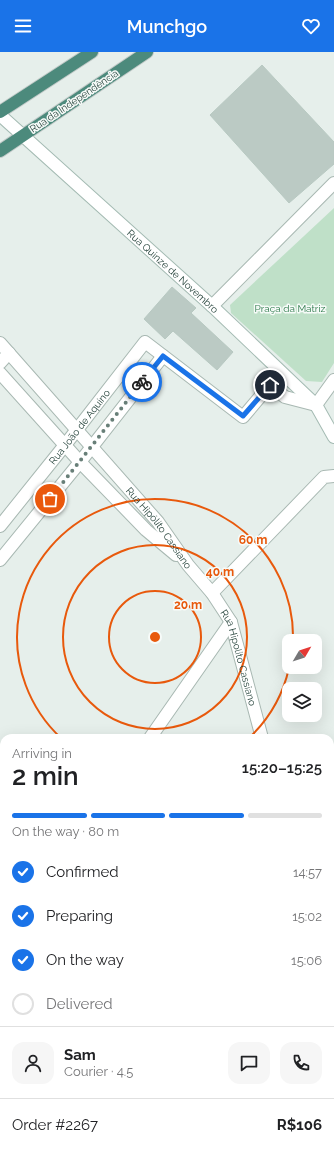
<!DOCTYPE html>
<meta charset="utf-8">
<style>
body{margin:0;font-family:Raleway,sans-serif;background:#f6f6f6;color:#202124;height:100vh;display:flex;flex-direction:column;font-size:15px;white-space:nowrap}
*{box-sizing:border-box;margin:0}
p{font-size:13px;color:#757577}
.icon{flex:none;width:22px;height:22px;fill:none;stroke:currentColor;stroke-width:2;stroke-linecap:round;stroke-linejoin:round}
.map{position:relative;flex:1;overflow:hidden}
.side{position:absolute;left:0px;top:682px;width:334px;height:424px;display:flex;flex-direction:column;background:#fff;border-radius:12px 12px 0 0;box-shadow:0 4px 16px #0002}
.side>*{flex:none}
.needle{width:26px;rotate:51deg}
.fabs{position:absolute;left:282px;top:582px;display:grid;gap:8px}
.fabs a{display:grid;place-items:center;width:40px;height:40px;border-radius:8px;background:#fff;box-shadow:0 4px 16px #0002;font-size:20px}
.pin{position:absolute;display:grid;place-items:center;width:34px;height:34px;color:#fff;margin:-17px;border:2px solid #fff;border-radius:50%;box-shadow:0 1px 4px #0007}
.courier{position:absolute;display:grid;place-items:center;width:40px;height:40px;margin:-20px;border:3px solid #1a73e8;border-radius:50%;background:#fff;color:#222;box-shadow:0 1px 5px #0007}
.overview em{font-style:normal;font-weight:600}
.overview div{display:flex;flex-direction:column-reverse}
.overview{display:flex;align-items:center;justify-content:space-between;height:68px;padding:0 12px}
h1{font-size:26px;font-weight:600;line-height:30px}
.bar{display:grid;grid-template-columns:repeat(4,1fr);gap:6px 4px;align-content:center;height:48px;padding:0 12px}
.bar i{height:5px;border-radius:3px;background:#e0e0e0}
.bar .current{background:#1a73e8}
.bar p{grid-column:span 4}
.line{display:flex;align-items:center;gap:10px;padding:0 12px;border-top:1px solid #e0e0e0}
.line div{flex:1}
.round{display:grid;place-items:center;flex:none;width:42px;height:42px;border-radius:12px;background:#f6f6f6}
ol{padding:0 12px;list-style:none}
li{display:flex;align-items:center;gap:12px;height:44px}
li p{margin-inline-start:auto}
li .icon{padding:4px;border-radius:50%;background:#1a73e8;color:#fff;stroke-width:4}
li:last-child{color:#757577}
li i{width:22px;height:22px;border:2px solid #e0e0e0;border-radius:50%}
header{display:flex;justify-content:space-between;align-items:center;height:52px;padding:0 12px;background:#1a73e8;color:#fff;font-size:18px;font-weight:600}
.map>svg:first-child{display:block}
</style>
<header><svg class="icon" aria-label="menu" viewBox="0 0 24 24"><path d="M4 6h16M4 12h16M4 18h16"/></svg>Munchgo<svg class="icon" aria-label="heart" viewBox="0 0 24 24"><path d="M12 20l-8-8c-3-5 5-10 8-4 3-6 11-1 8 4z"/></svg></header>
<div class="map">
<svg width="334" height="1106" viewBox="0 0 334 1106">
<rect width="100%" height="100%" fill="#e6efeb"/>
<g fill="#bfe0c8">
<path d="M334,156V311L322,330L306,329L231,261L230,253Z"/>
<path d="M334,1060V1106H244V1102H330V1061Z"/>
</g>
<g fill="#bbcac4" stroke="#b8c9c2">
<path d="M262,13L334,90V112L289,151L210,63Z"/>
<path d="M172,235L196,256L191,261L233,300L217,318L173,279L165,287L144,267Z"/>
</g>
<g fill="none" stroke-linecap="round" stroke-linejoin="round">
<g stroke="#a8b8b2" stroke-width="14">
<g id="minor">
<path d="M212,254L334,131"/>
<path id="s1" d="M0,291L158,470L188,513L212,541L231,570L262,686"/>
<path d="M0,311L9,301"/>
<path d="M0,321L80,410L146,478L176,503"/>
<path id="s2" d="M0,474L65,393L145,290L243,365L270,333L285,345L316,353L334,328"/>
<path d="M0,508L80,410L163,304"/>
<path d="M212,541L324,425L334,424"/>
<path d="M150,686L231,570"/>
<path d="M330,744L334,743"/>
<path d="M0,756L4,759"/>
<path d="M0,820L4,819"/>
<path d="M330,951L334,964"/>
<path d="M0,958H4"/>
<path d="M0,1087H4"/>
<path d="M54,1102L66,1106"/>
<path d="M6,1106L7,1102"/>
<path d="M227,1106V1102"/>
</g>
</g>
<g stroke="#a8b8b2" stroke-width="14">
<g id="tertiary">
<path d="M330,1047L334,1046"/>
<path d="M0,1054H4"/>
</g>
</g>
<g stroke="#a4bbb3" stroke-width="14">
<g id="secondary">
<path id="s3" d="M0,63L212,254L316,353L334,385"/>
</g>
</g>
<g stroke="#c2cac8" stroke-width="14">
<g id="trunk">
<path d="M0,60L92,0"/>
<path d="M0,99L147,0"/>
</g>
</g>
<use href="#minor" stroke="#fff" stroke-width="12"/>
<use href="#tertiary" stroke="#fff" stroke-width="12"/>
<use href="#secondary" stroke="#fff" stroke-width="12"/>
<use href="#trunk" stroke="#4c8a7c" stroke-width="12"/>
</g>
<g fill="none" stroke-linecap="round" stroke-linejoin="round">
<path stroke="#687f78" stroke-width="4" stroke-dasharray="0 7.2" d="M50,447L142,330"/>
<path stroke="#1a73e8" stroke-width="5" d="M142,330L163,304L243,364L270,333"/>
</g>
<g fill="none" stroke="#e8590c" stroke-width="2">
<circle cx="155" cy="585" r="46"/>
<circle cx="155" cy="585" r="92"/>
<path d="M289 616A138 138 0 0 1 249 686M61 686A138 138 0 1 1 293 589"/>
</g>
<g text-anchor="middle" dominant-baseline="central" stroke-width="3" stroke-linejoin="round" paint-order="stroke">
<g font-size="10" fill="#24423a" stroke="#f7fbf9">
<text transform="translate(74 49) rotate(-34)">Rua da Independência</text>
<text stroke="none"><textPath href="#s3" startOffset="233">Rua Quinze de Novembro</textPath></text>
<text stroke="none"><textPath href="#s2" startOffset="127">Rua João de Aquino</textPath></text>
<text stroke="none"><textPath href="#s1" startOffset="244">Rua Hipólito Cassiano</textPath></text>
<text stroke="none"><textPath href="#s1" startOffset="399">Rua Hipolito Cassiano</textPath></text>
</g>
<g font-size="10" fill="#2d7a4b" stroke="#f7fbf9">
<text x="290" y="256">Praça da Matriz</text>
</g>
</g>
<circle cx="155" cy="585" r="6" fill="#e8590c" stroke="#f7fbf9" stroke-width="2"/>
<g font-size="12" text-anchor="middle" font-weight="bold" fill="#e8590c" stroke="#f7fbf9" stroke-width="3" stroke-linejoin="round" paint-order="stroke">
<text x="253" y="492">60 m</text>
<text x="220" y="524">40 m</text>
<text x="188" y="557">20 m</text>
</g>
</svg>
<div class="fabs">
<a><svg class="needle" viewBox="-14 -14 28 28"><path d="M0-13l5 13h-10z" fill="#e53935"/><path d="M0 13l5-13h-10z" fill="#757577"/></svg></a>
<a><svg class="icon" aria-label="layers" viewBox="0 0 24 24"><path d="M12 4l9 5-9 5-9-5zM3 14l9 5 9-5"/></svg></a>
</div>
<div class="pin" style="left:50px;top:447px;background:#ea580c"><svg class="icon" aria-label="bag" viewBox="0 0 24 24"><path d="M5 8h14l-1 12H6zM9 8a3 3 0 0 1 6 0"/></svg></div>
<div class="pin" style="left:270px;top:333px;background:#1f2937"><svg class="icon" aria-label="home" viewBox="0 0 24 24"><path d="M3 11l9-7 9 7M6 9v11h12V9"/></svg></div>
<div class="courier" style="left:142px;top:330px"><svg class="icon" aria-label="bike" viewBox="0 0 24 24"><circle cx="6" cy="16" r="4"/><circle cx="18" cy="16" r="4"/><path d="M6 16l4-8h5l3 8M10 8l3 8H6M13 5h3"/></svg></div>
<section class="side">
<div class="overview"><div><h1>2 min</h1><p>Arriving in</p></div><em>15:20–15:25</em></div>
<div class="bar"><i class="current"></i><i class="current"></i><i class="current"></i><i></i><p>On the way · 80 m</p></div>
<ol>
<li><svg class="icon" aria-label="check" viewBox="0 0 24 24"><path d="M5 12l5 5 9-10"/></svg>Confirmed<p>14:57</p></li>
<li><svg class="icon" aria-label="check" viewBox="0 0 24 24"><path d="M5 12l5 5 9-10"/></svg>Preparing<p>15:02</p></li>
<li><svg class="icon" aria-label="check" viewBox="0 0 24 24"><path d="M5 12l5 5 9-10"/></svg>On the way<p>15:06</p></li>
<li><i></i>Delivered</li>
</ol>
<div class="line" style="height:72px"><a class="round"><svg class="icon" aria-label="person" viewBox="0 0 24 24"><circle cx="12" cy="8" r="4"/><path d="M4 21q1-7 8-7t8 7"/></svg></a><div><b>Sam</b><p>Courier · 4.5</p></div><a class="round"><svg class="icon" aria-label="chat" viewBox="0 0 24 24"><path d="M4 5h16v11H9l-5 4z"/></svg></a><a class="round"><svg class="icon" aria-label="phone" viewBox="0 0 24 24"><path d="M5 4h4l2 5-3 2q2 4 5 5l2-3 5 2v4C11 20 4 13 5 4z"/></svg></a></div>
<div class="line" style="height:52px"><div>Order #2267</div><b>R$106</b></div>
</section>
</div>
